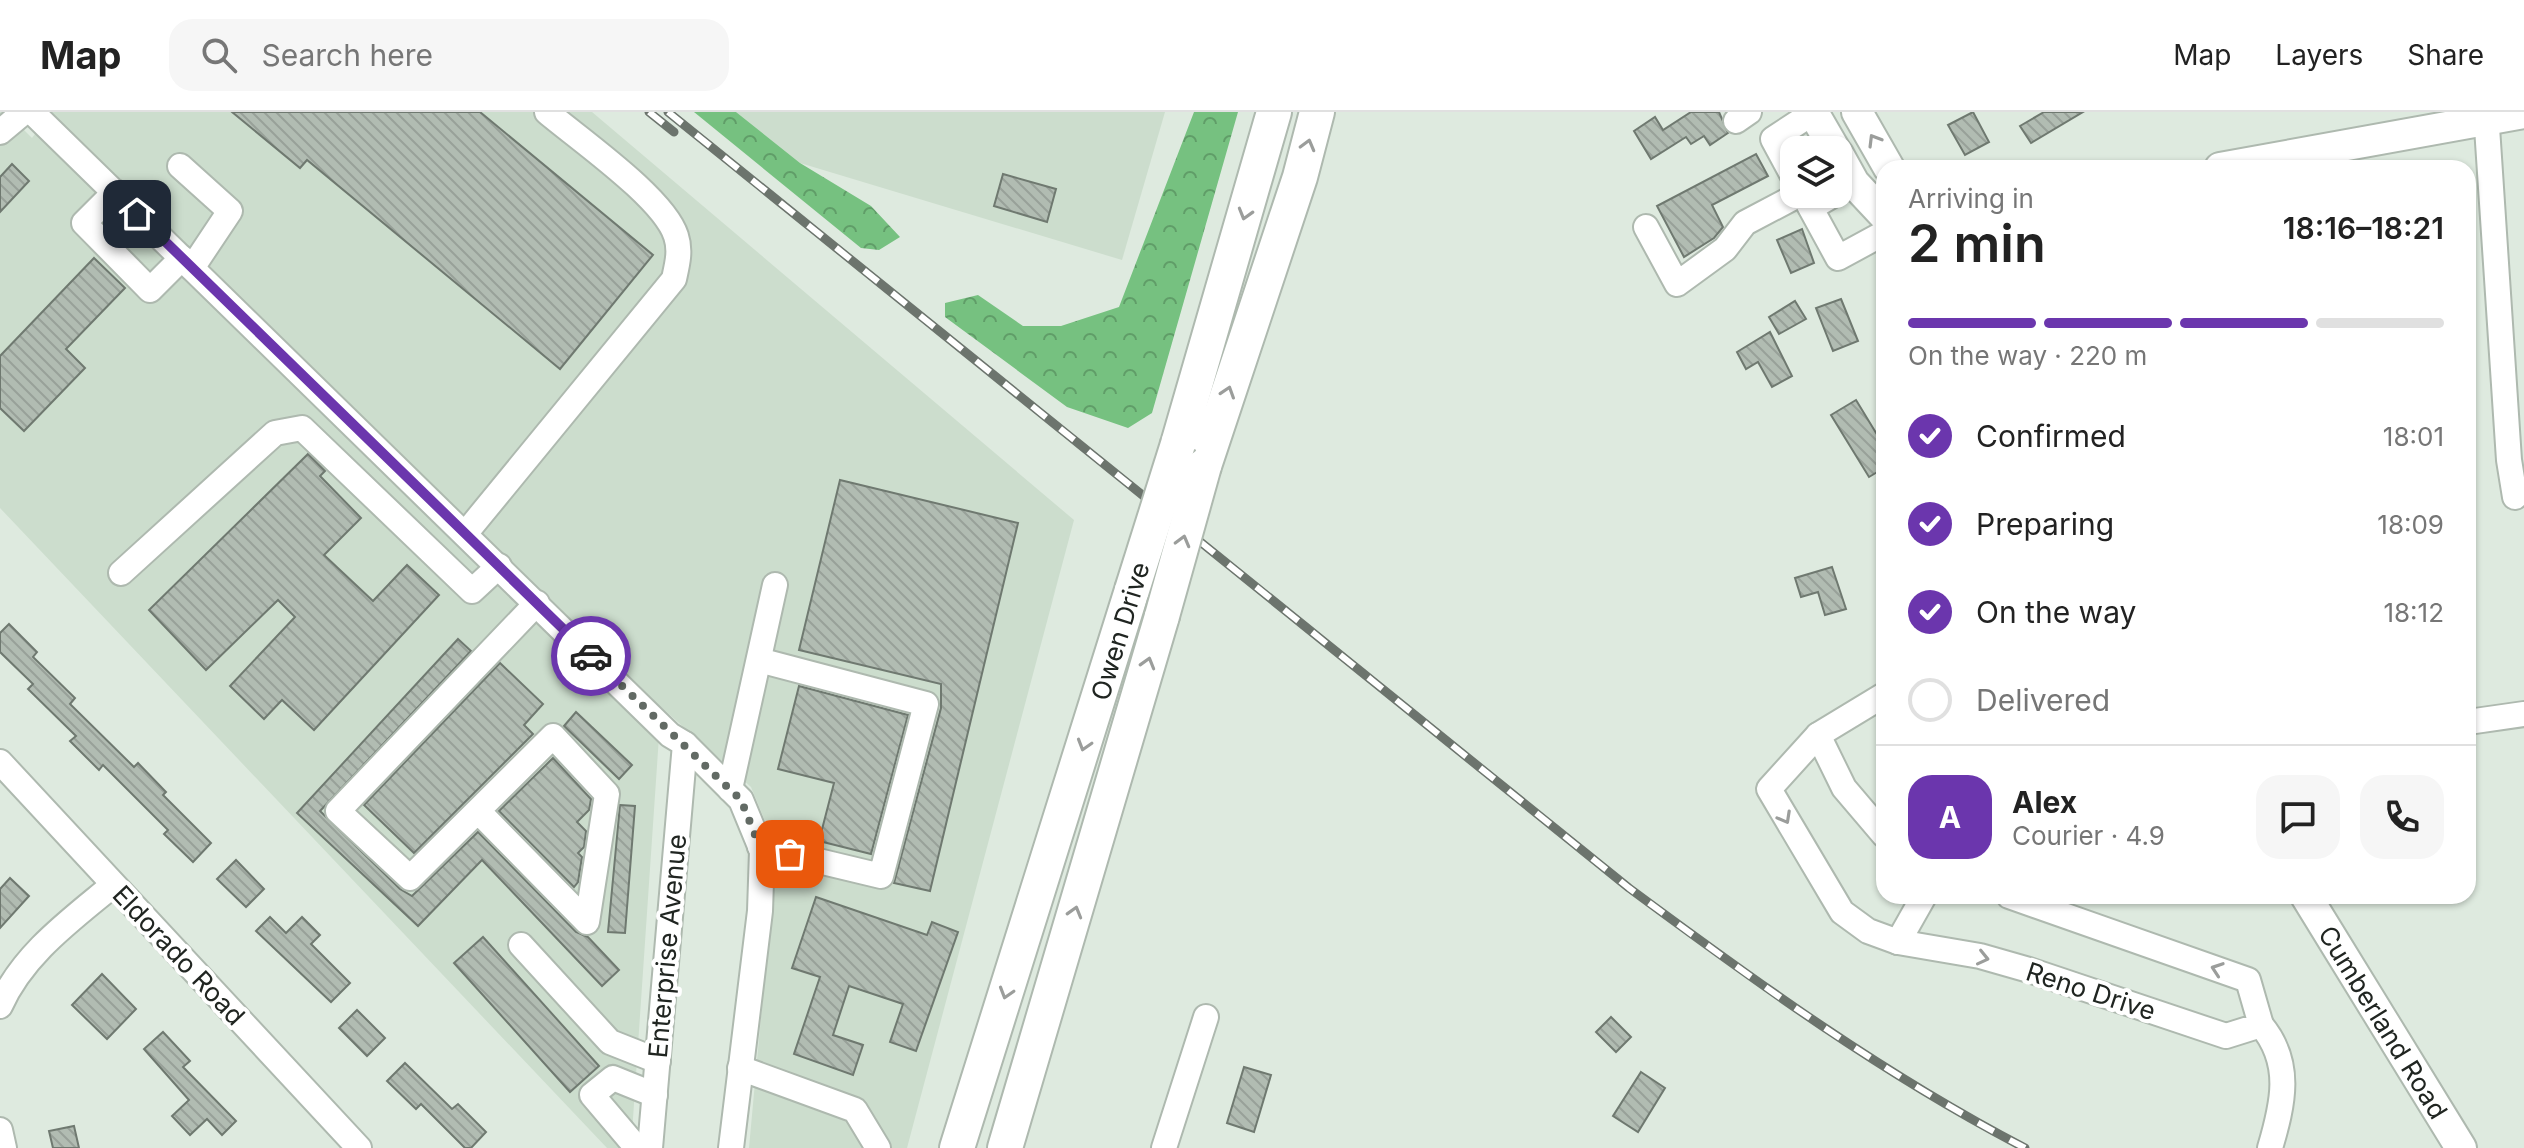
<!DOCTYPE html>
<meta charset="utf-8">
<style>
body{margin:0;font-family:Inter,sans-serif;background:#f6f6f6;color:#222;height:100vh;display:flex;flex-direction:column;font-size:30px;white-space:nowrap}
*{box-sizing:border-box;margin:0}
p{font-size:26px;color:#767676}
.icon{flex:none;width:44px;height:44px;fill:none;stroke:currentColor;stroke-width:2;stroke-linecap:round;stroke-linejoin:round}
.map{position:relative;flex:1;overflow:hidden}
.sheet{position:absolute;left:1876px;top:48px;width:600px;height:744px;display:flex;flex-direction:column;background:#fff;border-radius:24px;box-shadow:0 2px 6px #0004}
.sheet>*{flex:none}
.buttons{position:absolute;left:1780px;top:24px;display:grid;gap:16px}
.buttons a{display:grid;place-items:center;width:72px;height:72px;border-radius:16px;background:#fff;box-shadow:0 2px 6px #0004;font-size:40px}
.pin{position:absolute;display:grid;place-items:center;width:68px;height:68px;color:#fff;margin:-34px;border-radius:16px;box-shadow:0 4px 12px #0006}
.courier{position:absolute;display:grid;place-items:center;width:80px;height:80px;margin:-40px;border:6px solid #6b36ad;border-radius:50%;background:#fff;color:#222;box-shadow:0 2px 10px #0007}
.summary em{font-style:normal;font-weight:600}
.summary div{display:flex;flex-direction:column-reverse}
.summary{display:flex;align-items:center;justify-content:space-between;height:136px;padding:0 32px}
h1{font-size:52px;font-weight:600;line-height:60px}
.bar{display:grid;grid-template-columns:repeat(4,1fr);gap:12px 8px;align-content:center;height:96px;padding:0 32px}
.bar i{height:10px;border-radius:6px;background:#e0e0e0}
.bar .current{background:#6b36ad}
.bar p{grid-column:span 4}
.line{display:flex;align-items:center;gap:20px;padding:0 32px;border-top:2px solid #e0e0e0}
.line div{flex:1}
.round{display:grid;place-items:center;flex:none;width:84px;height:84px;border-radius:24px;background:#f6f6f6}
ol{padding:0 32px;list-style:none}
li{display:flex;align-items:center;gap:24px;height:88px}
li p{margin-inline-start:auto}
li .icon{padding:8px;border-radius:50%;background:#6b36ad;color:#fff;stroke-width:4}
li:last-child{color:#767676}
li i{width:44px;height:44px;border:4px solid #e0e0e0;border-radius:50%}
header{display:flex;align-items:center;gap:48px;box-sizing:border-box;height:112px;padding:0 40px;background:#fff;border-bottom:2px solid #e0e0e0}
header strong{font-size:38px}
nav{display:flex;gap:44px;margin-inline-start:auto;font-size:28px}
.search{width:560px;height:72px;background:#f6f6f6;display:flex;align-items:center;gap:20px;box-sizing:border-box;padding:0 28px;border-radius:24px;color:#767676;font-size:30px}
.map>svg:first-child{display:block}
</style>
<header>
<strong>Map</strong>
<div class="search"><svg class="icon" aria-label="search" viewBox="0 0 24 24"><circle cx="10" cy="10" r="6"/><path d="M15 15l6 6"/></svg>Search here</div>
<nav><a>Map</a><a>Layers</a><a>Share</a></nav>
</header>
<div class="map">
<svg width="2524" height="1036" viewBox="0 0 2524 1036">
<defs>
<pattern id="forest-crowns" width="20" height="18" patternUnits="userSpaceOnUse" patternTransform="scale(2)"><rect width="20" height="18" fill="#76c180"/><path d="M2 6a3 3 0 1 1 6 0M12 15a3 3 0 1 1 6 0" fill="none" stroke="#609d68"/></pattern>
<pattern id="building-back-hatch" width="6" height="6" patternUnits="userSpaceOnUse" patternTransform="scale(2)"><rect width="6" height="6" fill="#b1bcb2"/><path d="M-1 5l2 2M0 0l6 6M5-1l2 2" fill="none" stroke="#98a199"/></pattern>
</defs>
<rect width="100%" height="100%" fill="#deeadf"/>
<g fill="#ccddcd">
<path d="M0,0H6L32,26L51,0H592L1074,408L907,1036H749L775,752L765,709L751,675L661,595L631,1036H607L0,396Z"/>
<path d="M736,0H1165L1122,148L800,51Z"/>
</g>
<g fill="url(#forest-crowns)">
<path d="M694,0H736L800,51L871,94L900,125L879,138L861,136Z"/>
<path d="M1194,0H1238L1152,301L1128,316L1067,295L945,205V191L978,183L1023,214H1061L1119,195Z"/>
</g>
<g fill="url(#building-back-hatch)" stroke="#6f7970" stroke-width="2">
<path d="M232,0H480L653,143L560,257L307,48L300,56Z"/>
<path d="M1691,0H1719L1728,21L1710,33L1704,24L1691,32L1686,25L1651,47L1634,19L1655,5L1663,18Z"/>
<path d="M1973,0L1989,30L1965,43L1948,13Z"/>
<path d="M2044,0H2083L2031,31L2020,14Z"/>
<path d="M1756,42L1768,64L1712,93L1723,115L1714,126L1684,145L1657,94Z"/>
<path d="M12,52L29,69L0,100V65Z"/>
<path d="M1003,62L1056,77L1047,110L994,94Z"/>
<path d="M1802,117L1814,151L1791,161L1777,128Z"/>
<path d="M94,146L125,176L66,237L85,256L24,319L0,296V244Z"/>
<path d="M1841,187L1858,229L1833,239L1816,196Z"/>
<path d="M1795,189L1806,207L1779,222L1769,205Z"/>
<path d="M1770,220L1792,264L1772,275L1758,250L1746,257L1737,240Z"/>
<path d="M1856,288L1884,334V356L1869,365L1831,303Z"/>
<path d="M308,342L325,359L320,364L361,406L324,443L373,489L407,453L439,483L314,618L282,588L264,607L230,574L295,505L278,488L206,558L149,498Z"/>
<path d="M840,368L1018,411L930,779L894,771L941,596V572L799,538Z"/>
<path d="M1832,455L1846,497L1825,503L1818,480L1801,485L1795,466Z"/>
<path d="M9,512L37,540L33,545L75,586L70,592L134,655L138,651L166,680L163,683L211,731L193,750L164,722L168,718L103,653L99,658L70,629L76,624L28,577L33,572L0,540V521Z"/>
<path d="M458,527L471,539L320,699L400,777L412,784L478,720L576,820L588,825L619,858L602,874L482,748L418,814L297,701Z"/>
<path d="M500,551L543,592L524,613L533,622L414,741L364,693Z"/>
<path d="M799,574L908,603L871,742L819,729L834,671L778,657Z"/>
<path d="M576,600L632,653L619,667L564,614Z"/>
<path d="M553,646L591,687L589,698L577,710L586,719L584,735L578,741L582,745L578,770L574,775L499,699Z"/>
<path d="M620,693L635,694L625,821L608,820Z"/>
<path d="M236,748L264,777L246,795L217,767Z"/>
<path d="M10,766L29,784L0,816V777Z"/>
<path d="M816,785L927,823L932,810L958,820L916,939L890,930L903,892L849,874L833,923L863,933L853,963L794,942L820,865L792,856Z"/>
<path d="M270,805L286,821L302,805L320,823L311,832L350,871L331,890L256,819Z"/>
<path d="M483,825L599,954L570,980L454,851Z"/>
<path d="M102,862L136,897L107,927L72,893Z"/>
<path d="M357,898L385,926L367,944L339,916Z"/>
<path d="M1611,905L1631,925L1616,940L1596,920Z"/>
<path d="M163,920L190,949L183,955L236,1009L222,1023L207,1007L190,1023L172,1004L189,988L144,937Z"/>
<path d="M405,951L452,997L458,992L486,1020L471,1036H465L421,992L416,997L387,969Z"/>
<path d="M1244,955L1271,963L1254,1020L1227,1011Z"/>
<path d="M1641,960L1665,976L1638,1020L1613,1004Z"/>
<path d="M74,1014L79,1036H53L49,1019Z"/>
</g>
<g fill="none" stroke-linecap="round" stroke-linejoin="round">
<g stroke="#aeb9af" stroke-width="28">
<g id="minor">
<path d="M32,0L670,623L685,632L650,1036"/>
<path d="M2486,0L2509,348L2515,385"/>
<path d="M1736,9L1749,0"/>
<path d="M0,20L24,0"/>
<path d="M180,54L230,99L192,156"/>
<path d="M1794,66L1773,27L1814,0"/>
<path d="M115,80L84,111L150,178L182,146"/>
<path d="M1803,82L1838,146L1884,121"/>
<path d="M1811,96L1835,82"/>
<path d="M1646,115L1677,172L1725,137L1745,111L1800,82"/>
<path d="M465,422L674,167C677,153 681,139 676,124C664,86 580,28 547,0"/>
<path d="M121,461L275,321L302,316L472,479L499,454"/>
<path d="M759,548L926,592L881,764L760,735"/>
<path d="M1884,583L1818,623L1769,677L1842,800L1868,819L1898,830L1980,844L2029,858L2226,924L2261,913L2248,868L2009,784"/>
<path d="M2468,610L2524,602"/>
<path d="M1818,623L1844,676L1884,723"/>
<path d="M685,632L741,688L762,739L760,799L731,1036"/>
<path d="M0,650L359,1036"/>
<path d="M730,677L775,473"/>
<path d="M478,699L587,810L607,682L553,624L410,766L338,699L537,491"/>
<path d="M1898,830L1924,784"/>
<path d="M521,833L610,930L658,949"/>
<path d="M0,894C23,842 71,808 113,773"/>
<path d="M2261,913C2293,951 2283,992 2270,1036"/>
<path d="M740,956L855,998L878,1036"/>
<path d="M0,1018L4,1036"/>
<path d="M637,1036L592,983L613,966L655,983"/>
<path d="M1164,1036L1206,905"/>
</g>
</g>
<g stroke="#aeb9af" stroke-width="34">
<g id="major">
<path d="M1813,0L1835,38"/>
<path d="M1857,0L1889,56"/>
<path d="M1838,42L1854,71L1884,103"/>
<path d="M2220,56L2524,1"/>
<path id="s1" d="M2306,784L2461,1036"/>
</g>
</g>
<g stroke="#aeb9af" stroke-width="38">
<g id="highway">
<path d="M1178,332L1274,0"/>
<path d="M1204,354L1300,65L1317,0"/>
<path d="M957,1036L1132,478"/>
<path d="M1005,1036L1162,504"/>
</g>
</g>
<use href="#minor" stroke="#fff" stroke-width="24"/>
<use href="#major" stroke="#fff" stroke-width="30"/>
<use href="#highway" stroke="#fff" stroke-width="34"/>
<g stroke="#6c746d" stroke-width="9">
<g id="rail">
<path d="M649,0L674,20"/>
<path d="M668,0L1629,776C1756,870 1883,962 2025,1036"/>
</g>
</g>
<use href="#rail" stroke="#fff" stroke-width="6" stroke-dasharray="18" stroke-linecap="butt"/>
<g stroke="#aeb9af" stroke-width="38" stroke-linecap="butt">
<g id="highway-bridge">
<path d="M1132,478L1178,332"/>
<path d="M1162,504L1204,354"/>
</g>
</g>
<use href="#highway-bridge" stroke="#fff" stroke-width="34"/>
</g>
<defs><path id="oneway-chevron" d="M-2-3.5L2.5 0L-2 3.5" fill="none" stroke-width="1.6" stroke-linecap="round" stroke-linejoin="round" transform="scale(2)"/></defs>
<g stroke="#9b9d9b">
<use href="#oneway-chevron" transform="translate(1874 28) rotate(-121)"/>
<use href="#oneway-chevron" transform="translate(1308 33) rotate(-75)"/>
<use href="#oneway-chevron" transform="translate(1245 102) rotate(106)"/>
<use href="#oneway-chevron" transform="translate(1228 280) rotate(-72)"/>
<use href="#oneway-chevron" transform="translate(1183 429) rotate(-75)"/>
<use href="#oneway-chevron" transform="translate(1148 551) rotate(-74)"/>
<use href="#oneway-chevron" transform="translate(1084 633) rotate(107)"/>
<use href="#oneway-chevron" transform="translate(1785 706) rotate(61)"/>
<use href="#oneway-chevron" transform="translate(1075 800) rotate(-74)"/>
<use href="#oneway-chevron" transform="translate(1983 846) rotate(13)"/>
<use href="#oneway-chevron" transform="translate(2217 857) rotate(-161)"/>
<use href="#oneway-chevron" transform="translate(1006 881) rotate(107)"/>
</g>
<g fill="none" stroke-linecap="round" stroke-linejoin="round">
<path stroke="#626a64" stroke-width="8" stroke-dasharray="0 14.4" d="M591,544L741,688L760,735L790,742"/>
<path stroke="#6b36ad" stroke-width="10" d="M137,102L591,544"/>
</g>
<g text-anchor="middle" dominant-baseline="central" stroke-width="8" stroke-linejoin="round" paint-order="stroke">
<g font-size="26" fill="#202521" stroke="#fff">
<text transform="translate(1120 519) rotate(-73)">Owen Drive</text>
<text transform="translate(667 834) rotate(-85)">Enterprise Avenue</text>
<text transform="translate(179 843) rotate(47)">Eldorado Road</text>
<text transform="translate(2091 879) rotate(18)">Reno Drive</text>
<text stroke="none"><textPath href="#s1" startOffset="148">Cumberland Road</textPath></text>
</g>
</g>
</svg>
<div class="buttons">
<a><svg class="icon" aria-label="layers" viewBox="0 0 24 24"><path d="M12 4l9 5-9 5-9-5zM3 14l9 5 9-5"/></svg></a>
</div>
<div class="pin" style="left:790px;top:742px;background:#ea580c"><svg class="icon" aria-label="bag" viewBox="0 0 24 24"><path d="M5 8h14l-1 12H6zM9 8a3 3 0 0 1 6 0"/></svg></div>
<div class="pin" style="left:137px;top:102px;background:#1f2937"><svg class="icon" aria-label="home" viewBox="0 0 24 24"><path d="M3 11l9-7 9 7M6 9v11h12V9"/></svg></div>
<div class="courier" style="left:591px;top:544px"><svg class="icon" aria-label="car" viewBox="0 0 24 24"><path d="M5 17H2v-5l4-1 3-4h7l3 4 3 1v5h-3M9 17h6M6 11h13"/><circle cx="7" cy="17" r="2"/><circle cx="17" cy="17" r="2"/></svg></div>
<section class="sheet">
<div class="summary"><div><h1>2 min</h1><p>Arriving in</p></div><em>18:16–18:21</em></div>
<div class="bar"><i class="current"></i><i class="current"></i><i class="current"></i><i></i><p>On the way · 220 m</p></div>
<ol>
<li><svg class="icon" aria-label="check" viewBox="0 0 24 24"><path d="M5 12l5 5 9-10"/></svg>Confirmed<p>18:01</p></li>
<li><svg class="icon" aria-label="check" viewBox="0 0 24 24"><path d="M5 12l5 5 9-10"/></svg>Preparing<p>18:09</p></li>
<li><svg class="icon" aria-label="check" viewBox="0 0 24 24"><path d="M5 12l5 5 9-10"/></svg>On the way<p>18:12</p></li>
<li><i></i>Delivered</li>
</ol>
<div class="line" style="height:144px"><b class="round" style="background:#6b36ad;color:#fff">A</b><div><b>Alex</b><p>Courier · 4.9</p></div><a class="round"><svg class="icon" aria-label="chat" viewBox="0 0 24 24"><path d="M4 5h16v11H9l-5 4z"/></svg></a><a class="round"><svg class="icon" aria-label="phone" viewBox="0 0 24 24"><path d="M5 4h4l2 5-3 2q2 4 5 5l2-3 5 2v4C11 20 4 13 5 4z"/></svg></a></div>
</section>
</div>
